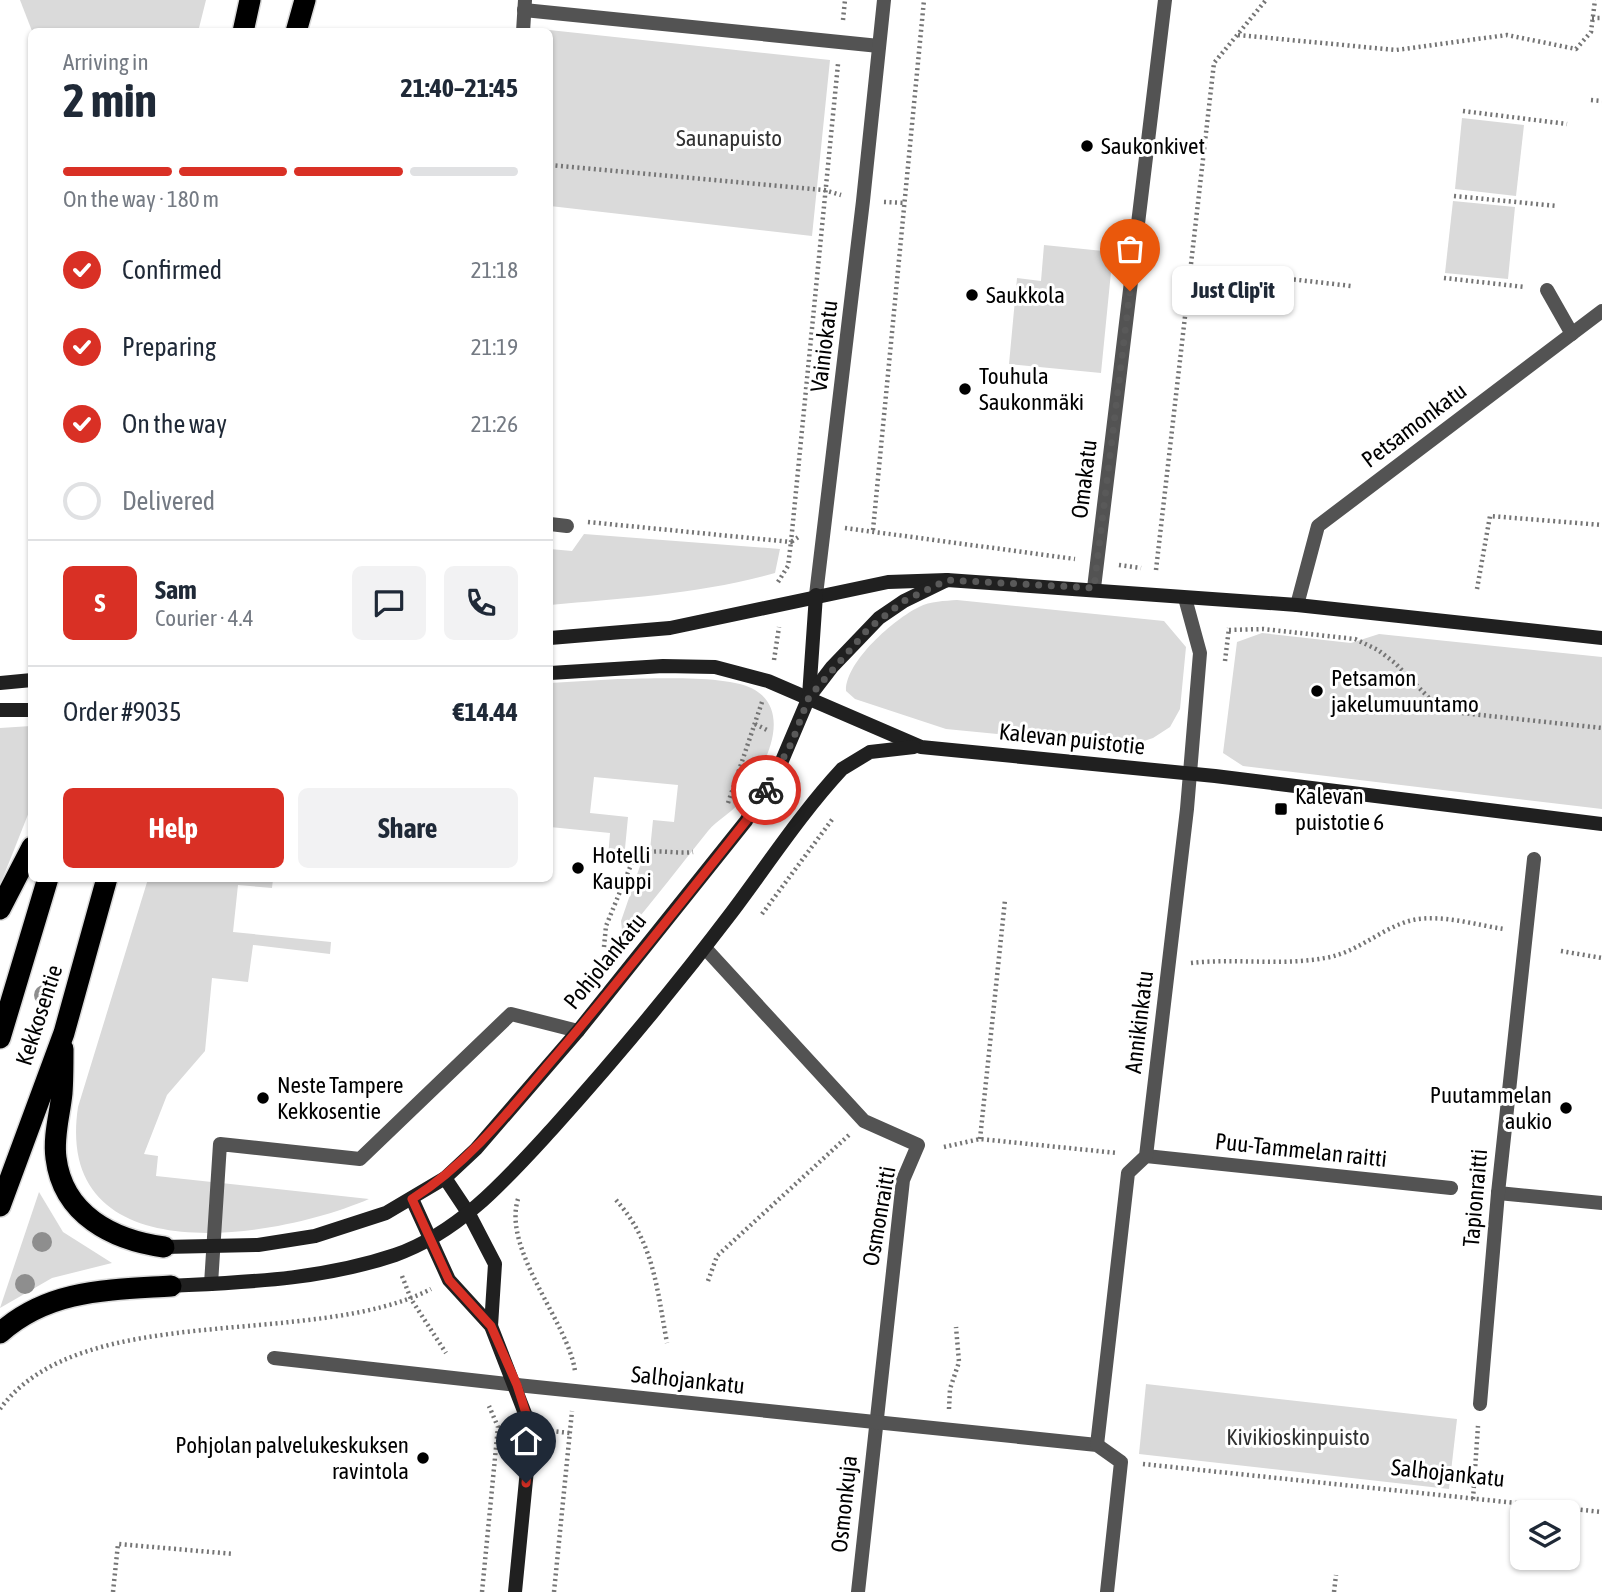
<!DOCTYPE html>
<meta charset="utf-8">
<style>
body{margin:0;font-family:"Asap Condensed",sans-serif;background:#f2f2f3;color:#1f2937;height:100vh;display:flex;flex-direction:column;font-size:26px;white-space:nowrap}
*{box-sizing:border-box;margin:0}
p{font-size:23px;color:#747a83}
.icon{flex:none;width:38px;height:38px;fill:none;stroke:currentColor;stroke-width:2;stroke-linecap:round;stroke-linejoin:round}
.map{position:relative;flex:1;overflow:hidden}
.side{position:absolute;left:28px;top:28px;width:525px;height:854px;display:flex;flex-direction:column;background:#fff;border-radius:10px;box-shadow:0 2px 5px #0004}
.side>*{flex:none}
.buttons{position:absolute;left:1510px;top:1500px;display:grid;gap:14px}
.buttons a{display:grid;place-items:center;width:70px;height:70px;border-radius:10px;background:#fff;box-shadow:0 2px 5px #0004;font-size:35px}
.pin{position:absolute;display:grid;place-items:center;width:60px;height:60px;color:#fff;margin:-72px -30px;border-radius:50% 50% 50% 0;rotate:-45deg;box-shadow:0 0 7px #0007}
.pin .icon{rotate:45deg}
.courier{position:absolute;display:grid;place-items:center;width:70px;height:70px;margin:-35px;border:5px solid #d93025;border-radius:50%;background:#fff;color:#222;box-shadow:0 2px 9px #0007}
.bubble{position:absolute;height:49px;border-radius:10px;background:#fff;box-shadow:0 2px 5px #0004;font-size:23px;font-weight:700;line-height:49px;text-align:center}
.head em{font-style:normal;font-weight:700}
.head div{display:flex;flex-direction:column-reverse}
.head{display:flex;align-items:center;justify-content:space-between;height:119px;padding:0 35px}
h1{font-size:46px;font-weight:700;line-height:52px}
.bar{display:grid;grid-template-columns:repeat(4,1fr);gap:10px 7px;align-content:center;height:84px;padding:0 35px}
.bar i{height:9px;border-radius:5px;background:#e0e1e3}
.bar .on{background:#d93025}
.bar p{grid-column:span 4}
.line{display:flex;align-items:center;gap:18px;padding:0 35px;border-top:2px solid #e0e1e3}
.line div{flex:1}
.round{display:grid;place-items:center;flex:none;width:74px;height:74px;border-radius:10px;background:#f2f2f3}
ol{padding:0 35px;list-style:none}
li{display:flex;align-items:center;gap:21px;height:77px}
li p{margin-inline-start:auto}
li .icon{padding:7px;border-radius:50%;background:#d93025;color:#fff;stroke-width:4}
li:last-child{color:#747a83}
li i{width:38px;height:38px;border:4px solid #e0e1e3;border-radius:50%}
.cta{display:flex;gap:14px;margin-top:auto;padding:14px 35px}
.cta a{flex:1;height:80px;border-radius:10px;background:#d93025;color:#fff;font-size:28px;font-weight:700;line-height:80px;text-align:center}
.cta a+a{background:#f2f2f3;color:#1f2937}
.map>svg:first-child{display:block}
</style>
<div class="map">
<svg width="1602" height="1592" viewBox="0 0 1602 1592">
<rect width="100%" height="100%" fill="#fff"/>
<g fill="#dadada">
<path d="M20,0H206L198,32L32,31Z"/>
<path d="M540,29L830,60L812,236L550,206V32L539,31Z"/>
<path d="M1462,118L1524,125L1516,196L1455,189Z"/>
<path d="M1453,201L1515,207L1508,279L1445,273Z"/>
<path d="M1044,245L1113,252L1101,373L1009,364L1017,278L1041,281Z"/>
<path d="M584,534L780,549L775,573C701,594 625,598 550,605V549L572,551Z"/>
<path d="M957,600L1164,621L1186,647L1180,709L1170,727L1153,738L1135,744L1108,745L946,729L855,699L846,691C845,662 894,619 919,607C930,601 945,601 957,600Z"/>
<path d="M1262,633L1351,643L1379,634L1602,657V809L1243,766L1223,753L1237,642Z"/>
<path d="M618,679C649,679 730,674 755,690C796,715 760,776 739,803C730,814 717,820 708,831C681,865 655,898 628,931L622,930L621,921L640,866L650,850L653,820L674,822L678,785L594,777L590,813L628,817L624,859L608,858L610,833L550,827V683Z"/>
<path d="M31,726V807L0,885V728Z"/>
<path d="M148,879H273L272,888L238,885L233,932L331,942L330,954L253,945L248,982L212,978L205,1051L167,1095L144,1154L158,1156L156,1176L369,1199C274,1240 53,1275 78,1107Z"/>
<path d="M39,1192L63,1232L112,1263L52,1278L0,1308Z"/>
<path d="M1146,1384L1457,1419L1449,1489L1139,1454Z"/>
</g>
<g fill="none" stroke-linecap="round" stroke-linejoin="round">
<g stroke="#dbdbdb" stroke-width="24">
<g id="highway">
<path d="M243,32L250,0"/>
<path d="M296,32L305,0"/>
<path d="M0,909L32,847"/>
<path d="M0,1038L48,878"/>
<path d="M63,1049C63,1064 63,1079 62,1093C60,1114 53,1136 56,1158C63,1215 113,1240 164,1247"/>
<path d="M0,1206L64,1033L107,878"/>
<path d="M0,1333C49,1289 109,1290 171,1286"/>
</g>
</g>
<g stroke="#757575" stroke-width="4.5" stroke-dasharray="2 3.5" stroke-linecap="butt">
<path d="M1592,18H1602"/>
<path d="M843,20L845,0"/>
<path d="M1238,35L1396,50L1507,35L1576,49L1591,32L1595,0"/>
<path d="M1591,100L1602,101"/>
<path d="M1463,111L1567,124"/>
<path d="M550,165L824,190L841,195"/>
<path d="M1454,196L1557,206"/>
<path d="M884,202L905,203"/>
<path d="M1272,277L1351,286"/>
<path d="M1444,278L1525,287"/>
<path d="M588,522L791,542L838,64"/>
<path d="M845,528L1075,559"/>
<path d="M873,530L924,0"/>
<path d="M1119,565L1141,568"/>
<path d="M1156,570L1214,63L1266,0"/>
<path d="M778,582L788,566L791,542L800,536"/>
<path d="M1477,589L1490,516L1602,525"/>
<path d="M1229,630L1263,629L1355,639L1378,650L1395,663L1429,698L1462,713L1602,728"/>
<path d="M774,660L779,627"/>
<path d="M1225,661L1229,628"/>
<path d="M755,724L769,731"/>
<path d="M728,803L762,702"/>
<path d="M762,914L834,817"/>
<path d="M604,947L606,926L633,860C649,845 672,855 693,852"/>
<path d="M1561,951L1602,958"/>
<path d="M1191,963C1235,958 1281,966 1325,958C1358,953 1382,927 1413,920C1442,914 1476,925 1504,929"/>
<path d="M980,1139L1005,900"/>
<path d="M944,1147L980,1139L1117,1153"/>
<path d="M518,1199C502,1250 568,1322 575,1371"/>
<path d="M616,1200C654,1242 657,1289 667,1343"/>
<path d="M402,1276L411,1299L446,1353"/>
<path d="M708,1281L717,1256L849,1135"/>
<path d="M0,1409C81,1298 312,1350 431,1289"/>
<path d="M949,1409L950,1389L959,1362L956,1327"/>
<path d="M551,1431L570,1433"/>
<path d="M1143,1464L1602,1512"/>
<path d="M1473,1499L1478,1426"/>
<path d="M113,1592L118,1544L234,1554"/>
<path d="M482,1592L498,1427L489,1406"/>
<path d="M554,1592L572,1411"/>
<path d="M1334,1592L1336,1575"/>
</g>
<g stroke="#535353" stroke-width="14">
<path d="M1547,290L1572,334"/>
<path d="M211,1284L220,1144L360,1159L511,1014L578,1031"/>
<path d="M274,1358L517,1385"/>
</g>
<g stroke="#535353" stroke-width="14">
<path d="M524,10L879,46"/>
<path d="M523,32L525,0"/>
<path d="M550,524L567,526"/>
<path d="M1094,588L1165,0"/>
<path d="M816,595L863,201L884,0"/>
<path d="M1297,605L1318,526L1602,311"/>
<path d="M705,948L864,1121L918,1145L903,1180L858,1592"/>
<path d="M1146,1156L1451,1188"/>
<path d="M1498,1193L1602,1203"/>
<path d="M517,1385L1097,1445L1121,1462L1107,1592"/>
<path d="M1480,1404L1498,1193L1534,859"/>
<path d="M1097,1445L1128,1173L1146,1156L1187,809L1200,653L1185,598"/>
</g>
<g stroke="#202020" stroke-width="14">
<path d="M550,638L670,628L888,582L947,580L1297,605L1602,638"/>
<path d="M550,673L663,666L715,667L768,681L921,747L1215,776L1602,824"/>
<path d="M0,683L32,680"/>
<path d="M809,696L816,595"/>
<path d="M0,710H32"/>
<path d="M445,1178L469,1214L495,1264L491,1326"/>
<path d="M412,1199L449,1280L491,1326L531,1429L515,1592"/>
<path d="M164,1247L258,1245L315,1236L386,1213L445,1178L476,1149L578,1031L746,821L781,763L809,697L832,667L879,618L904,601L947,580"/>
<path d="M171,1286C247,1282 321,1280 395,1255C461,1232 508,1177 554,1127C616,1058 676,986 732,912C768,864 802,812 842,769L870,752L914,747"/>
</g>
<use href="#highway" stroke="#000" stroke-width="21"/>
</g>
<g fill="#8e8e8e">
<circle cx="44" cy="995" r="10"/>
<circle cx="42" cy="1242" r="10"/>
<circle cx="25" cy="1284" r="10"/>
</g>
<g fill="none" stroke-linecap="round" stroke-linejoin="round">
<path stroke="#595959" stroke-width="7" stroke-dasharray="0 12.6" d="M766,790L792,742L809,697L869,628L904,601L947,580L1094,588L1130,291"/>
<path stroke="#d93025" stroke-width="9" d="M526,1483L531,1429L517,1385L491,1326L449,1280L412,1199C467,1164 506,1115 548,1065C616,986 681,903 746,821L766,790"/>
</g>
<g fill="#000" stroke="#fff" stroke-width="2.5">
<circle cx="1087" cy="146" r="7"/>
<circle cx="972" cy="295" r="7"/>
<circle cx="965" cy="389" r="7"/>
<circle cx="1317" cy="691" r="7"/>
<rect x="1274" y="802" width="14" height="14" rx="3.5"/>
<circle cx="578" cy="868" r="7"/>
<circle cx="263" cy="1098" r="7"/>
<circle cx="1566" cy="1108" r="7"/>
<circle cx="423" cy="1458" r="7"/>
</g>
<g text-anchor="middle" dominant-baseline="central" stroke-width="6" stroke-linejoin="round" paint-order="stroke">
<g font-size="23" fill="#313131" stroke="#fff">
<text x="729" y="138">Saunapuisto</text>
<text x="1298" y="1437">Kivikioskinpuisto</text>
</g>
<g font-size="23" fill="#000" stroke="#fff" text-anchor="start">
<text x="1101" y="146">Saukonkivet</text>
<text x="986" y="295">Saukkola</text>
<text x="979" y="376">Touhula<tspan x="979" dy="26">Saukonmäki</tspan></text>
<text x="1331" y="678">Petsamon<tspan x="1331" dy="26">jakelumuuntamo</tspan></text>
<text x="1295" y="796">Kalevan<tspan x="1295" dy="26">puistotie 6</tspan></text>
<text x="592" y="855">Hotelli<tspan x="592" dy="26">Kauppi</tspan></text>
<text x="277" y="1085">Neste Tampere<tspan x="277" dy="26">Kekkosentie</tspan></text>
<text x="1552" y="1095" text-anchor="end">Puutammelan<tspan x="1552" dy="26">aukio</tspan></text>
<text x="409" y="1445" text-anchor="end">Pohjolan palvelukeskuksen<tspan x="409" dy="26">ravintola</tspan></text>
</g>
<g font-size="23" fill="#000" stroke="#fff">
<text transform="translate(824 346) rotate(-83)">Vainiokatu</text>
<text transform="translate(1414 425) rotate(-37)">Petsamonkatu</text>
<text transform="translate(1084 479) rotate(-83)">Omakatu</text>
<text transform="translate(1072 739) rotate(6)">Kalevan puistotie</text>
<text transform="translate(605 961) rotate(-51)">Pohjolankatu</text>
<text transform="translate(39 1015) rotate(-72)">Kekkosentie</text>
<text transform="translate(1139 1022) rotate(-83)">Annikinkatu</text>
<text transform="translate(1301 1150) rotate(6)">Puu-Tammelan raitti</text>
<text transform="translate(1475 1198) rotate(-85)">Tapionraitti</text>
<text transform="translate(879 1216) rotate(-80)">Osmonraitti</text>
<text transform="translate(688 1380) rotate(6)">Salhojankatu</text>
<text transform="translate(1448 1473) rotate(6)">Salhojankatu</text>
<text transform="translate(844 1504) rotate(-84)">Osmonkuja</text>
</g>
</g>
</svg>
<div class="buttons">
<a><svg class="icon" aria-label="layers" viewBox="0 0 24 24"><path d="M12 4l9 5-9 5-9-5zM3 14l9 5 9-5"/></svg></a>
</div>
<div class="pin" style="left:1130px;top:291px;background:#ea580c"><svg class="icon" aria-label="bag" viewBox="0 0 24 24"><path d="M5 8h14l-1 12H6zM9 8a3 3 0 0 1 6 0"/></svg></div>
<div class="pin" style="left:526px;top:1483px;background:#1f2937"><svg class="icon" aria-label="home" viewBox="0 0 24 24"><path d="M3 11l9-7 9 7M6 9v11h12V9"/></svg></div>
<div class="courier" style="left:766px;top:790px"><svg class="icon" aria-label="bike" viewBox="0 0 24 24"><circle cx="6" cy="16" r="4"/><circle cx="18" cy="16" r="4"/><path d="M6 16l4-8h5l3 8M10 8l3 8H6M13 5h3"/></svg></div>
<div class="bubble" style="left:1172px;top:266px;width:122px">Just Clip'it</div>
<section class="side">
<div class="head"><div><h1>2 min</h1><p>Arriving in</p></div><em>21:40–21:45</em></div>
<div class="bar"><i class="on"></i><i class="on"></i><i class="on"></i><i></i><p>On the way · 180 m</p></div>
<ol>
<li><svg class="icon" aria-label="check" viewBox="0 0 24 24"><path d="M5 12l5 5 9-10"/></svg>Confirmed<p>21:18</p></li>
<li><svg class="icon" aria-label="check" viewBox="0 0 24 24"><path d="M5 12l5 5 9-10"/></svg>Preparing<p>21:19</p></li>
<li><svg class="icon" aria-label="check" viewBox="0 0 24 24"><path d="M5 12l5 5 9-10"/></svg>On the way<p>21:26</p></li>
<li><i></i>Delivered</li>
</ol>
<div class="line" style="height:126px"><b class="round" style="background:#d93025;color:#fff">S</b><div><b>Sam</b><p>Courier · 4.4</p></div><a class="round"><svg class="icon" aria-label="chat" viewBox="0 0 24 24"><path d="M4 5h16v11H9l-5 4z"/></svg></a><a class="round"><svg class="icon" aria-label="phone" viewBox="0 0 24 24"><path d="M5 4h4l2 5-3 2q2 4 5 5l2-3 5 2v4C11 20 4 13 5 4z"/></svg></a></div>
<div class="line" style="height:91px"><div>Order #9035</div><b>€14.44</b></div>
<div class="cta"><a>Help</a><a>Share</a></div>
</section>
</div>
